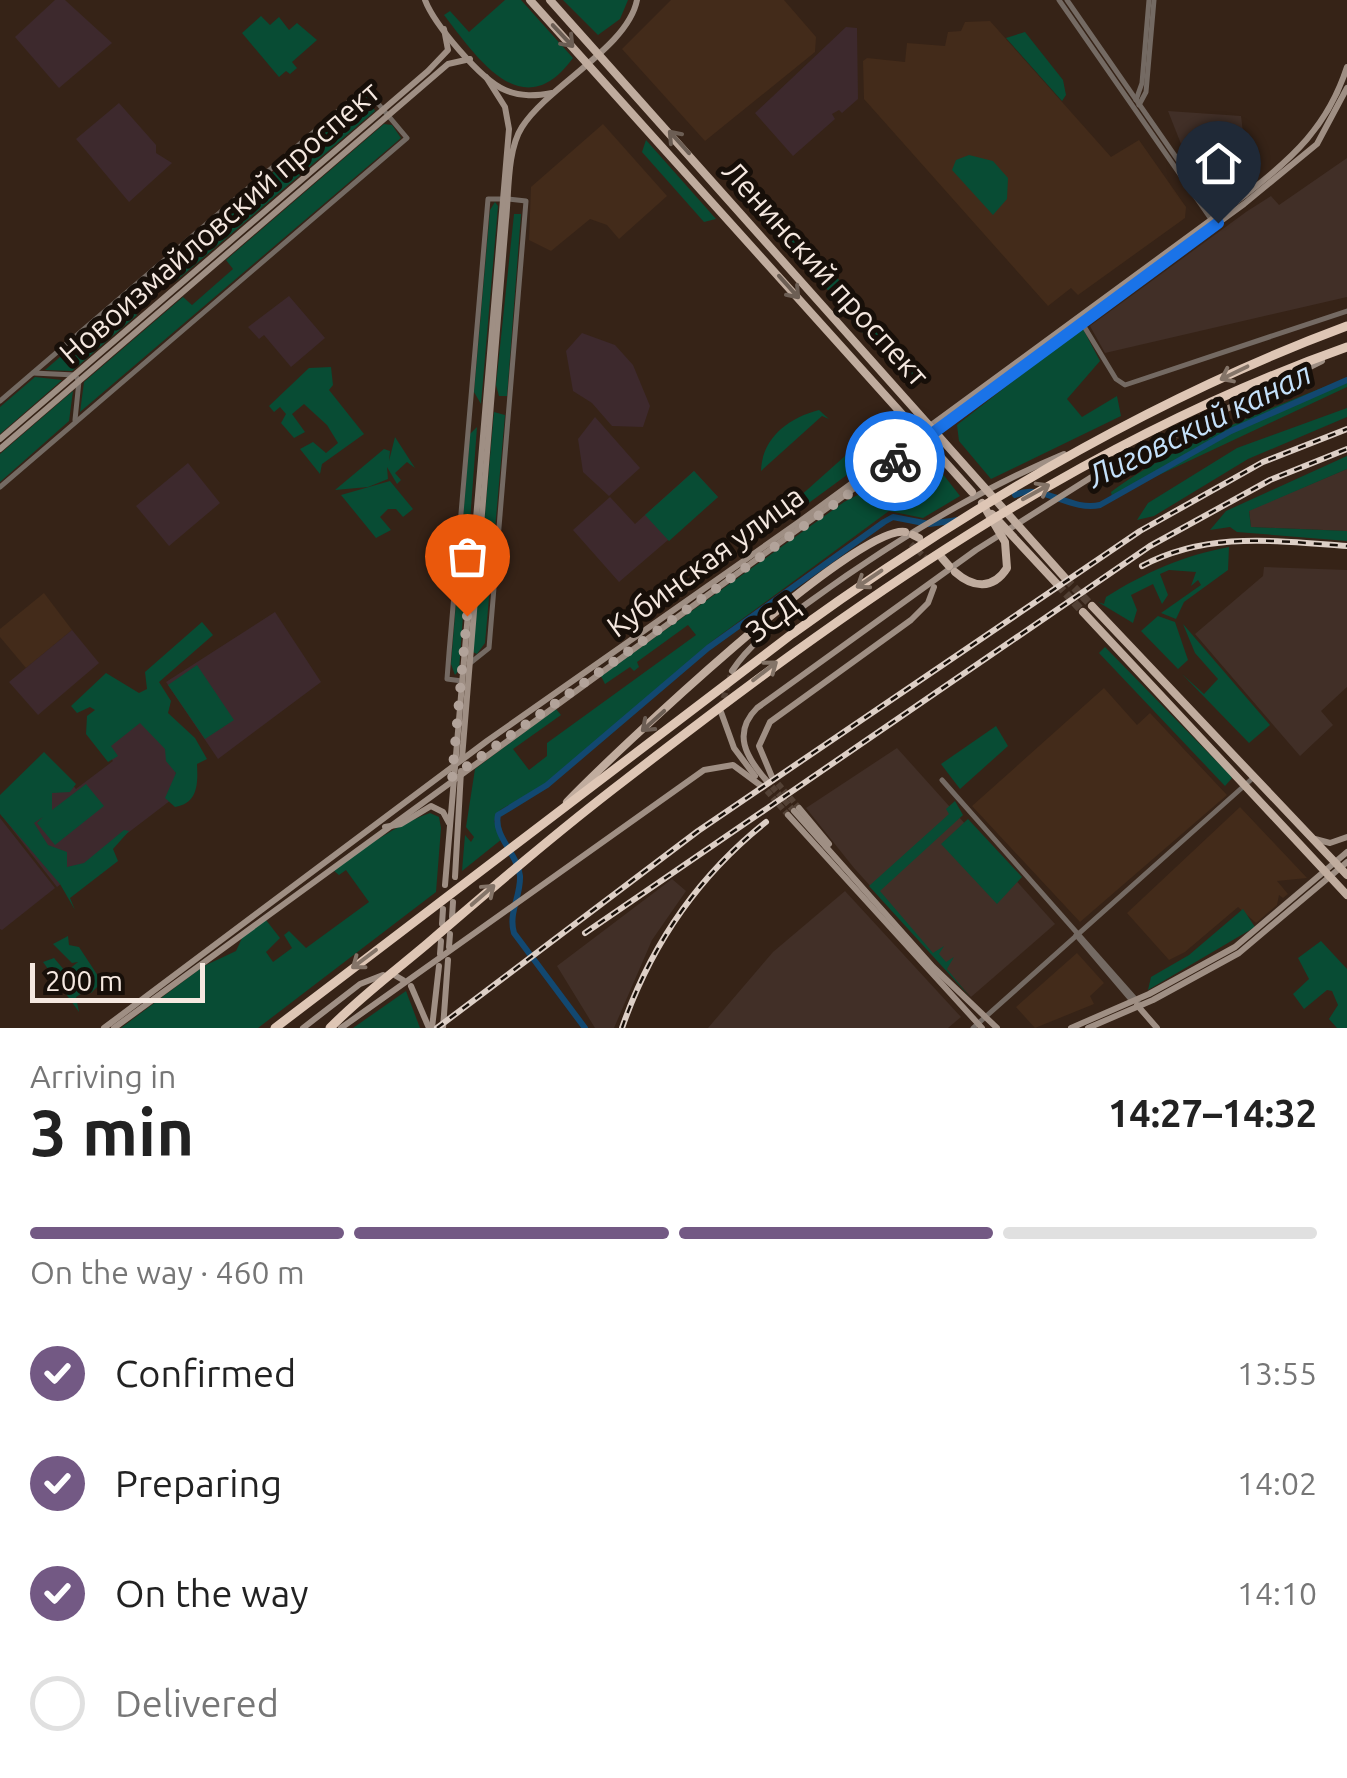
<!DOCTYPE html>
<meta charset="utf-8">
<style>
body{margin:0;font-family:Ubuntu,sans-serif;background:#f2f2f2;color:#222;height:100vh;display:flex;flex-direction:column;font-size:38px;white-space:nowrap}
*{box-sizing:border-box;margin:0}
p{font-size:32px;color:#767676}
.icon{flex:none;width:55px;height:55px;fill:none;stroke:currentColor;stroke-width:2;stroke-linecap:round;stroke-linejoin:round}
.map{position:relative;height:1028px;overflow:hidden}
.panel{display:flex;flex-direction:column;background:#fff;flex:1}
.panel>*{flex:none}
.scale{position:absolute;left:30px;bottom:25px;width:175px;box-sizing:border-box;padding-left:10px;border:5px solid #f5e8e0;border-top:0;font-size:28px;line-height:35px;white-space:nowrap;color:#f5e8e0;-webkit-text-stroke:8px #170f09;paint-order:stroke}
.pin{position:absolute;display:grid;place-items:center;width:85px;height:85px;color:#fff;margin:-102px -42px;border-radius:50% 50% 50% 0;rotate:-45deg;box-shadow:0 0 10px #0007}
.pin .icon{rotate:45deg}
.courier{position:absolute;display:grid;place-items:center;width:100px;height:100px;margin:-50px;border:8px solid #1a73e8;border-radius:50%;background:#fff;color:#222;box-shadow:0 2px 12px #0007}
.summary em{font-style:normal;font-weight:700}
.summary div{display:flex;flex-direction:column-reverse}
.summary{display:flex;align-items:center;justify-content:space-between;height:170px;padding:0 30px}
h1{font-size:65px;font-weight:700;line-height:75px}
.bar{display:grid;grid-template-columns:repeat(4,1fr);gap:15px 10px;align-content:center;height:120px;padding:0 30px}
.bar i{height:12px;border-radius:8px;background:#e0e0e0}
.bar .on{background:#735984}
.bar p{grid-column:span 4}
ol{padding:0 30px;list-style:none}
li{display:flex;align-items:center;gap:30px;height:110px}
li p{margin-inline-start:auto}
li .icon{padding:10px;border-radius:50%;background:#735984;color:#fff;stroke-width:4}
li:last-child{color:#767676}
li i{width:55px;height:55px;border:5px solid #e0e0e0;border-radius:50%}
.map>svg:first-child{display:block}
</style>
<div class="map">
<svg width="1347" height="1028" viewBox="0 0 1347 1028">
<rect width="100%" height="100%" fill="#362317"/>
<g fill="#432b1a">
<path d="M671,0H784L816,37L815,52L705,141L622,49Z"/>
<path d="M990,21L1111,157L1139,140L1186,207L1185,218L1078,295L1071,288L1048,306L864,99L863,61L867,58L905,62L907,43L945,46L948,32L961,31L965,22Z"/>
<path d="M603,124L667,196L619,239L607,225L590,219L551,251L529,240L531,187Z"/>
<path d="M44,593L72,630L26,668L0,637V629Z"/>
<path d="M1104,688L1137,725L1150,713L1227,795L1080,922L972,806Z"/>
<path d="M1240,807L1307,878L1277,881L1288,894L1283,898L1279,895L1277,905L1256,923L1238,907L1185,952L1169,960L1127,913Z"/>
<path d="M1077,953L1104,983L1090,996L1094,1004L1035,1028L1016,1007Z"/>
</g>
<g fill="#412f27">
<path d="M1168,111L1241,116L1244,140L1183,149Z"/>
<path d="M1347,158V297L1105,353L1090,326L1246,212L1271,196L1279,205Z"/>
<path d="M1347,469V531L1251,527L1249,510Z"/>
<path d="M1264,567L1347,570V687L1321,711L1333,725L1300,756L1195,634L1263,576Z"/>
<path d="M897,748L1055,924L971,997L854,868L806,808Z"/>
<path d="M672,879L686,891L652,940L614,1028H595L557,966Z"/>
<path d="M845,891L961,1017L948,1028H708L773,952Z"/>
</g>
<g fill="#3d292d">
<path d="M55,0H65L112,43L59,88L15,37Z"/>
<path d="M846,27L857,28L858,99L842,113L839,110L832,114L835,119L793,156L755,113Z"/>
<path d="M119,103L156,145V153L172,163L129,202L76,139Z"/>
<path d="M289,296L325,338L291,367L264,335L259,339L248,327Z"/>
<path d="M582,333L615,345L633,365L650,406L643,427L612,426L592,403L573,391L566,351Z"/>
<path d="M595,417L640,468L609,496L583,472L578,439Z"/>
<path d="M188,463L220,503L169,546L136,506Z"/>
<path d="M694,471L718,497L619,582L573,530L610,497L635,524Z"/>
<path d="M275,612L321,682L218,759L166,682Z"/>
<path d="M72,630L99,663L38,715L9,682Z"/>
<path d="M141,698L173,752L176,775L188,787L57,887L2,816L57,766L76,789L113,761L93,738Z"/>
<path d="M0,818L55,888L2,930L0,929Z"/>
</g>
<g fill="#084c34">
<path d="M505,0H521L573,58C523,127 478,59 444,15L450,11L469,32Z"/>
<path d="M563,0H628L620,19L598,35Z"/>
<path d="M261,16L270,25L279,17L289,30L297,23L317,40L292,62L297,68L290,74L286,71L279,77L242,33Z"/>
<path d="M1025,32L1063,80L1066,95L1062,101L1006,38Z"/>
<path d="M361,96H367L375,111L176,281L165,275L130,306L137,315L72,371L45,370Z"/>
<path d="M384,124L392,125L401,138L80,412L84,382L183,297L192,305L233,269L226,260Z"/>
<path d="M646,140L716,219L704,222L642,152Z"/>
<path d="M969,155L993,161L1008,178L1007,199L993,215L952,170L956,160Z"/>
<path d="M495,202L498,206L481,404L474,392L490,210Z"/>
<path d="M770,203L848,290L837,300L757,215Z"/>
<path d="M514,214H521L507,396H499L496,385Z"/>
<path d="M875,321L918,369V376L909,384L862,332Z"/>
<path d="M1082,327L1100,361L1067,399L1082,417L1117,396L1121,416L991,479L959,441L957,425Z"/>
<path d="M331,367L333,385L329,390L364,434L322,464L320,474L300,449L313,442L326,453L338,443L327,425L304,404L292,414L305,432L294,438L281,423L286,414L280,407L274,412L269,406L309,368Z"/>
<path d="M35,377L62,380L0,434V407Z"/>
<path d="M1347,378V387L1112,497L1111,492C1176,443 1272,408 1347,378Z"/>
<path d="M73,391L69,421L0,482V454Z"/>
<path d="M1347,408V417L1248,459L1154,516L1137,520L1148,503L1237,448Z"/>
<path d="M819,410L829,419L822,416L761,471C762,438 788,418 819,410Z"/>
<path d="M494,412L505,415L485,643L477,654L473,652Z"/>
<path d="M477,427L459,670L455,675L451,664L470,434Z"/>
<path d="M395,437L415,468L407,462L395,473L401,480L397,484L387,467L388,479L368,487L335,490L384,449L390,451L389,461Z"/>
<path d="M854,448L866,461L795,513L789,506Z"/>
<path d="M1347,456V469L1249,511L1251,527L1347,531V541L1237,532L1230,527L1210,530L1226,511Z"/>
<path d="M922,457L939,469L960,496L923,518L889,511L711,642L546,784L500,810L494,821L502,839L462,871L465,835L471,842L474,837L466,827L475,769L556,709L561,715L513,749L529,770L547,756V743L696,635L688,625L637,662L639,667L634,671L630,667L605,684L601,676L844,502L871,488L887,501L891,497L884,478L903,464Z"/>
<path d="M694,471L718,497L669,541L645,515Z"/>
<path d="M390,481L413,509L403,517L396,509H388L380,517L391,530L376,538L341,495Z"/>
<path d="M1229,547L1228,570L1184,602L1176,619L1161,613L1201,585L1198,580L1191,586L1196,572L1169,570L1160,574L1168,595L1162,604L1153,584L1131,595L1137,610L1133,623L1098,602L1104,604L1106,597C1146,572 1182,556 1229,547Z"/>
<path d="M1158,616L1175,622L1188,660L1178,669L1141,631Z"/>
<path d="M202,622L213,635L159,682L171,701L168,713L195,738L207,759L197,764C198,784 198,803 175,807L165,798L176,773L166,761L165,749L140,723L111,746L118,756L108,762L86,734L87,716L95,710L90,707L77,713L71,706L106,673L139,693L147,689L145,672Z"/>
<path d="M1183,624L1270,725L1249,743L1182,674L1204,694L1218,679L1195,653Z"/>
<path d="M1105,647L1230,775L1232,778L1225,786L1099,653Z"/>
<path d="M197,665L234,720L205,739L168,685Z"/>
<path d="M996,726L1008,746L960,789L941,764Z"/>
<path d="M44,752L76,784L70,792L52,793V810L86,784L104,806L55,845L37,823L43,817L34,823L48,845L67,852V867L84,863L124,830L129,831L113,849L118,861L70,898L75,910L60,884L0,814V795Z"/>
<path d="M955,801L963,815L880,891L933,953L944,946L939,954L946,962L954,957L947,969L970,997L869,886L949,814L946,809Z"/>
<path d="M430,813L439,817L441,828L436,892L258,1028H121L204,966L236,951L243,936L266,920L280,938L266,952L273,962L292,948L284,935L289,931L306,948L369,902L346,870L339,875L333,870C363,848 398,824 430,813Z"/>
<path d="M968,819L1022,877L997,904L941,844Z"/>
<path d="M1243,909L1255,927L1148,990L1151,977L1189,955Z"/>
<path d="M68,936L69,945L79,947L102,982L91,993L87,990L76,997L79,1012L43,962L54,958L76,984L67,971L78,962L72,963L53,944Z"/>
<path d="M1321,941L1347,969V1028H1337L1329,1019L1338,1005L1332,991L1327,990L1304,1009L1293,994L1309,979L1298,958Z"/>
<path d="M406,991L420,1028H353Z"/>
</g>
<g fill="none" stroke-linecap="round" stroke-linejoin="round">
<g stroke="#124871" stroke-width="6">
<path d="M1015,495C1042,482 1070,512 1100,505L1231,431L1347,380"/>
<path d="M585,1028L514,933C508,913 521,896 520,876C518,854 493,836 498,815L547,785L708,648L884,522L893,517L929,524L958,520"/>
</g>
<g stroke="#534135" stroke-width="6" stroke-dasharray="6 3" stroke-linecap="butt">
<path d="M911,544L930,562"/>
<path d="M721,707L732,671"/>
<path d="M772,777L799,808"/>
<path d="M766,780L794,811"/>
<path d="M761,784L788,815"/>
</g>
<g stroke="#534135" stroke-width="8" stroke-dasharray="8 4" stroke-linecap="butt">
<path d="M1066,579L1092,606"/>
<path d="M1058,585L1083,612"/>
</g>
<g stroke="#746a63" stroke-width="5">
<path d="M1059,0L1211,219"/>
<path d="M1067,0L1216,215"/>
<path d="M1136,100L1142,83L1149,0"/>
<path d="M1139,105L1146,92L1154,0"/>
<path d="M1082,323L1116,379L1125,385L1347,311"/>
<path d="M33,373L75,375L79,381L75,420"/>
<path d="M0,401L365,88L407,138L0,487"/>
<path d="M469,664L489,648L526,201L508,199"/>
<path d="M462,681L447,679L449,653L488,199H502"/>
<path d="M942,780L1138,1002"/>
<path d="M1076,935L1132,1001"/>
<path d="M973,1028L1254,777"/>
</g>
<g stroke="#9f8f84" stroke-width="6">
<path d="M425,0C434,24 481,80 505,90C521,97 536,96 552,93"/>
<path d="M0,439L428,71L448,50L444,29"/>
<path d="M0,449L448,64L470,59"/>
<path d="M732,671C752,640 783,621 812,600C892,542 973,492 1064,454"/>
<path d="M721,712L734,748L755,776"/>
<path d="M462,758L506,220C509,193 507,150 522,127C549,85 628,47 637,0"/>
<path d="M772,777L759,746L770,722L911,620L928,603L934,587"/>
<path d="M766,780C746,757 732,733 757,708L976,550L1090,478L1322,361"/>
<path d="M799,808L829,844"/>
<path d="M794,811L933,967L997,1028"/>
<path d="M788,815L982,1028"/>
<path d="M385,827L401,824L431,806L443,812L449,823"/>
<path d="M1315,839L1330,843L1347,837"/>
<path d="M455,877L461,771"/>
<path d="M445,885L509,129L505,107L486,77"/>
<path d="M452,917L453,902"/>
<path d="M442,924L443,909"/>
<path d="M449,947L450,934"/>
<path d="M440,954L441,941"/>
<path d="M396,976L403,980"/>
<path d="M411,986L429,1028"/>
<path d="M1137,1005L1157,1028"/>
<path d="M104,1028L487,741L799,522L1245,195C1293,158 1328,126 1347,67"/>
<path d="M114,1028L1244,204L1317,144L1347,88"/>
<path d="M303,1028L360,984L383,975"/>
<path d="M341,1028L704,770L733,765L760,785"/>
<path d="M432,1028L439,966"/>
<path d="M443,1028L448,960"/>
<path d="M1071,1028L1149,994L1235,947L1347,852"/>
<path d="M1088,1028L1153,1000L1239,953L1347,862"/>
</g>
<g stroke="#c0ac9e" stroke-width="8">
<path d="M530,0L972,492"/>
<path d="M550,0L1066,579"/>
<path d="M992,514L1058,585"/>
<path d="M913,535L919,538"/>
<path d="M942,558L949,566"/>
<path d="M955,572C973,588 993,590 1007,568L1005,542L982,503"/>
<path d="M1092,606L1347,875"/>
<path d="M1083,612L1347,895"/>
<path d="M567,802C610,757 856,524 905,532"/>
</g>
<g stroke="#dec6b5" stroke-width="9">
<path d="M275,1028L792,634C962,511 1150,399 1347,326"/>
<path d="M330,1028C360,997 395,971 427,944C492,888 557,832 625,780C848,607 1078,442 1347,347"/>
</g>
<g stroke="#ddcfc6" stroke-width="6">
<g id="rail">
<path d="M1142,566C1208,531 1275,541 1347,546"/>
<path d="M585,933L1150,546L1270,480L1347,449"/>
<path d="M437,1028L698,831L1140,531L1263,462L1347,429"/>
<path d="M622,1028C650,947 698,876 766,822"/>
</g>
</g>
<use href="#rail" stroke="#170f09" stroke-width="2.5" stroke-dasharray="8" stroke-linecap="butt"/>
</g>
<defs><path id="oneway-shaft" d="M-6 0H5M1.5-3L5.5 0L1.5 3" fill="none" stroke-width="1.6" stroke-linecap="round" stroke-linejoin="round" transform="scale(2.5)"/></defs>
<g stroke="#6c5e54">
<use href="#oneway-shaft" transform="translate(563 36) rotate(47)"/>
<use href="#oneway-shaft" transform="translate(679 142) rotate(-132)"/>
<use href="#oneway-shaft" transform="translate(789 287) rotate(48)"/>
<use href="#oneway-shaft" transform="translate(653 721) rotate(138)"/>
</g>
<g stroke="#847468">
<use href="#oneway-shaft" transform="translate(1234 373) rotate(154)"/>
<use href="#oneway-shaft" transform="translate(1036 492) rotate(-29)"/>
<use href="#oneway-shaft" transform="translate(869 579) rotate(146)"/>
<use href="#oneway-shaft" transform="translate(765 671) rotate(-38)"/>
<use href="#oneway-shaft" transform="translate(483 895) rotate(-41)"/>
<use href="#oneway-shaft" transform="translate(364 959) rotate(143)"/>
</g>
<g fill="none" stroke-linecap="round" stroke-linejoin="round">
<path stroke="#b2a39a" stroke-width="10" stroke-dasharray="0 18" d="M467,616L452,777L895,461"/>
<path stroke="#1a73e8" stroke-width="12" d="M895,461L1218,223"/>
</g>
<g text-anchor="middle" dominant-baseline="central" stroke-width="10" stroke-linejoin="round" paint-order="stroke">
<g font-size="30" fill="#f5e8e0" stroke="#170f09">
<text transform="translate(219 222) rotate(-41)">Новоизмайловский проспект</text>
<text transform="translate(826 273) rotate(48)">Ленинский проспект</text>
<text transform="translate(705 561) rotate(-36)">Кубинская улица</text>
<text transform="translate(772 618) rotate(-37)">ЗСД</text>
</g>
<g font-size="32" font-style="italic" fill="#c4e1fb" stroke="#170f09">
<text transform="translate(1199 424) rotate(-26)">Лиговский канал</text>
</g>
</g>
</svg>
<div class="scale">200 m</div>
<div class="pin" style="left:467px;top:616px;background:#ea580c"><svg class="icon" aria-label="bag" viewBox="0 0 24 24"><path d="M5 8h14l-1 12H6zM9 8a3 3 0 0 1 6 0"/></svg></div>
<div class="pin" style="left:1218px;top:223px;background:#1f2937"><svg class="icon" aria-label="home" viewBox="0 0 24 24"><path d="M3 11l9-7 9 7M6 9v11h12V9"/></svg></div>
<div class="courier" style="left:895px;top:461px"><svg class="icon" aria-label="bike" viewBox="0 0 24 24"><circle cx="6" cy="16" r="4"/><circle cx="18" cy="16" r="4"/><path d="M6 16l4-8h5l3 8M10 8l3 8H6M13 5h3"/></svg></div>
</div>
<section class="panel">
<div class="summary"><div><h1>3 min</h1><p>Arriving in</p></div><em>14:27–14:32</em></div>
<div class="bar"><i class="on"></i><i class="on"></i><i class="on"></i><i></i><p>On the way · 460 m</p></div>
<ol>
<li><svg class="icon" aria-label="check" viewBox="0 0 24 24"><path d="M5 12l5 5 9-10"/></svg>Confirmed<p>13:55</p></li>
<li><svg class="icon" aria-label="check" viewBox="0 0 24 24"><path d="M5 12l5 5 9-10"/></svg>Preparing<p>14:02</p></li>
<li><svg class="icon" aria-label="check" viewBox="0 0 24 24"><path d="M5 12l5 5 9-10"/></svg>On the way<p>14:10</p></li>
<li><i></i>Delivered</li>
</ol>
</section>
